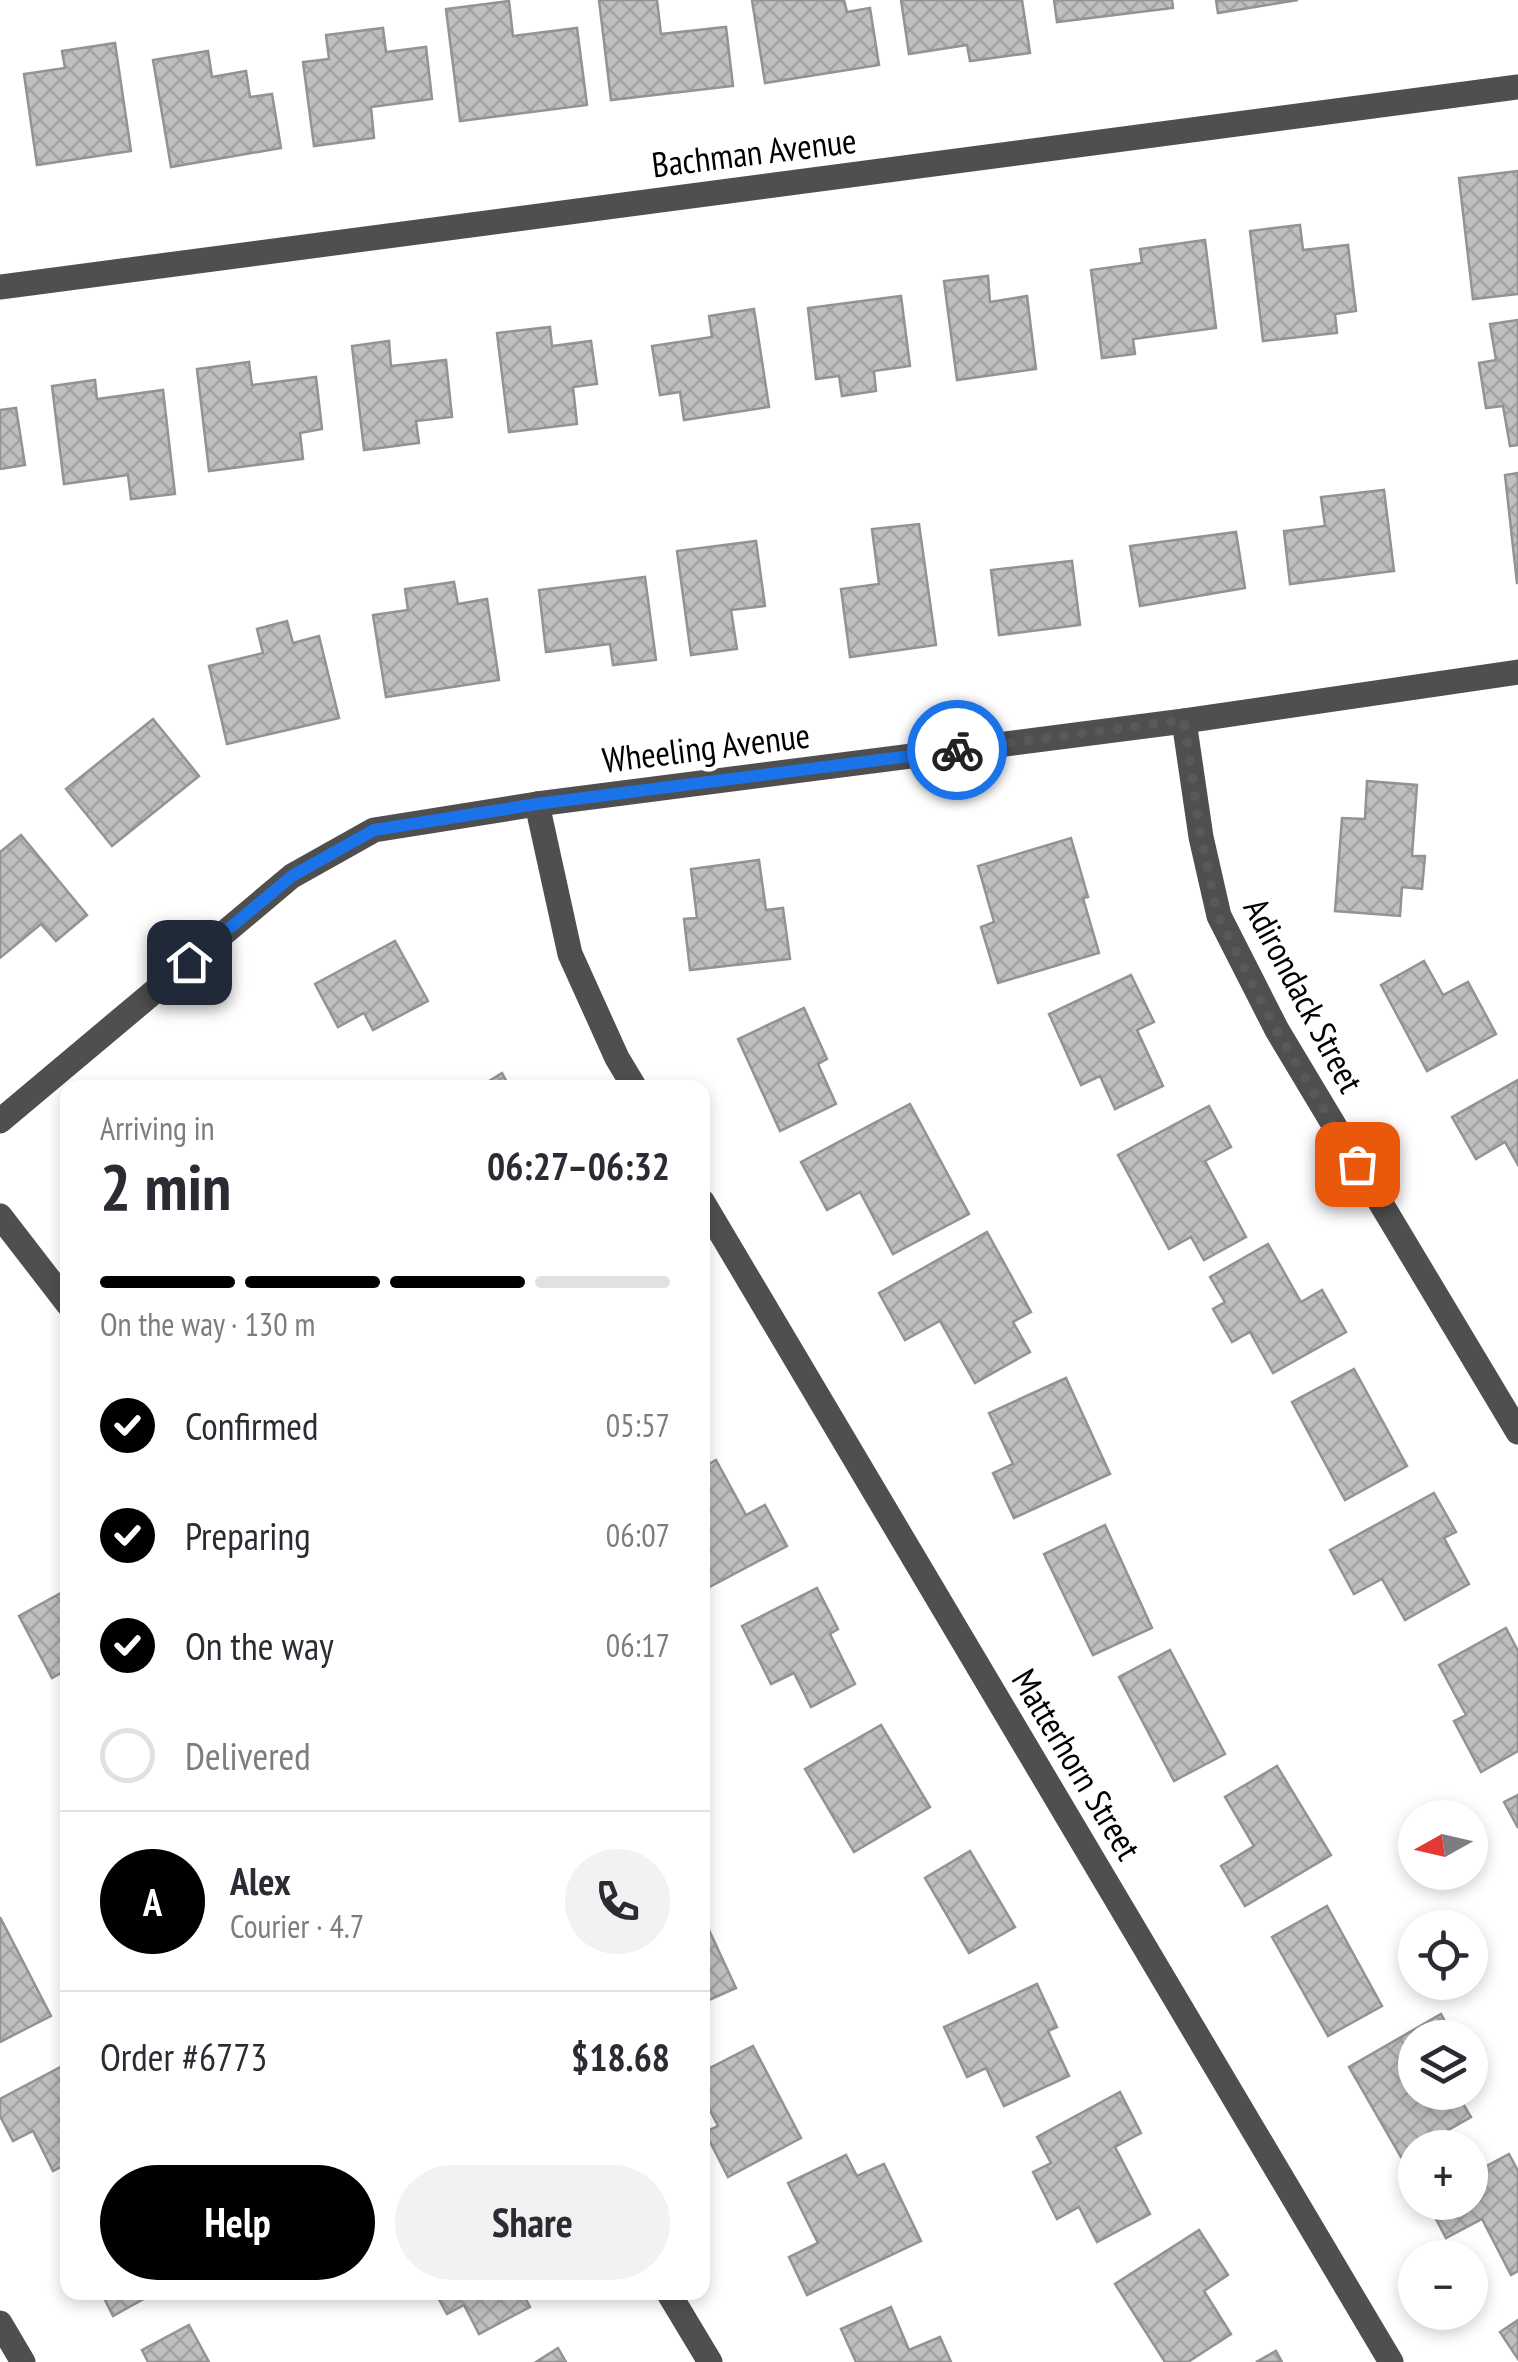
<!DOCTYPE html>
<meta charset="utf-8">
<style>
body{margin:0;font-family:"PT Sans Narrow",sans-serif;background:#f2f2f3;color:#2b2b33;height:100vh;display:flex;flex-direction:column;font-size:38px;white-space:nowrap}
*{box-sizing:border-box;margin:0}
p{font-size:32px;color:#7c7c81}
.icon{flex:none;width:55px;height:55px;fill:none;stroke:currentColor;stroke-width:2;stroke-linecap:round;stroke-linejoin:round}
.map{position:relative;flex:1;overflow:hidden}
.sheet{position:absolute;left:60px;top:1080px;width:650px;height:1220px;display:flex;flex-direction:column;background:#fff;border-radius:20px;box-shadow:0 5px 15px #0003}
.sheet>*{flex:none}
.needle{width:65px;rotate:262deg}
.fabs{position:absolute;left:1398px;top:1800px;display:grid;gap:20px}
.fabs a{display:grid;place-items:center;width:90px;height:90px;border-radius:50%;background:#fff;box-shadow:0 5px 15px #0003;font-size:50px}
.pin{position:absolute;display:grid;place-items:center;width:85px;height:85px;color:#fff;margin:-42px;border-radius:20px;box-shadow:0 5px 15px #0006}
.courier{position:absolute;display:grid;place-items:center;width:100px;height:100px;margin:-50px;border:8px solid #1a73e8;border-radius:50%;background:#fff;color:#222;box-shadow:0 2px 12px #0007}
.overview em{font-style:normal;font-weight:600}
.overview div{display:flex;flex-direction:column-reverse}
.overview{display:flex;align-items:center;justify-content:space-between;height:170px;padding:0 40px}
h1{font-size:65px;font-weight:600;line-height:75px}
.bar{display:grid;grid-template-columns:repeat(4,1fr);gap:15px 10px;align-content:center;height:120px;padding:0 40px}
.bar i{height:12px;border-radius:8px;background:#e1e1e2}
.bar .active{background:#000}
.bar p{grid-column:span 4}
.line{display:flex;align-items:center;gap:25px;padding:0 40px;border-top:2px solid #e1e1e2}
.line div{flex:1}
.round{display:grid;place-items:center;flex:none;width:105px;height:105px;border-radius:52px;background:#f2f2f3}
ol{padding:0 40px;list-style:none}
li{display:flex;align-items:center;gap:30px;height:110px}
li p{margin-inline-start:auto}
li .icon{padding:10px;border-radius:50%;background:#000;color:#fff;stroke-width:4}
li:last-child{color:#7c7c81}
li i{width:55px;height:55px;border:5px solid #e1e1e2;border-radius:50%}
.cta{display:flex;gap:20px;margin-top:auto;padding:20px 40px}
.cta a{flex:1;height:115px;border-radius:60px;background:#000;color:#fff;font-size:40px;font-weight:600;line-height:115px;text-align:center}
.cta a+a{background:#f2f2f3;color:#2b2b33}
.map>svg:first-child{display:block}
</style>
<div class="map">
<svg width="1518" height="2362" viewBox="0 0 1518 2362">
<defs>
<pattern id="building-cross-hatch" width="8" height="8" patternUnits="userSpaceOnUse" patternTransform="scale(2.5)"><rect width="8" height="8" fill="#bfbfbf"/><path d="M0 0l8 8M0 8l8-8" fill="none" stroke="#a2a2a2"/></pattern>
</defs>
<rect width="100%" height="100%" fill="#fff"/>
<g fill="url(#building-cross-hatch)" stroke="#939393" stroke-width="2.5">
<path d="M599,0H657L661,34L726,27L733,86L611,100Z"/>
<path d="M752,0H844L847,12L870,8L879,65L765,83Z"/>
<path d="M901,0H1022L1030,53L970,61L967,45L909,54Z"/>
<path d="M1054,0H1172L1173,8L1057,22Z"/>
<path d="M1216,0H1298L1218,13Z"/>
<path d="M509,1L513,36L577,28L587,105L460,121L446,9Z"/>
<path d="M383,28L386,52L426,47L432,99L371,107L374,138L314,146L303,62L329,59L326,35Z"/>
<path d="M115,43L131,151L37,165L24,74L65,68L62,51Z"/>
<path d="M208,51L212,77L246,71L250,97L272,94L281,148L171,167L153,60Z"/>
<path d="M1518,171V294L1473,299L1459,178Z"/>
<path d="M1300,225L1303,250L1348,245L1356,311L1335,314L1337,333L1263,341L1250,231Z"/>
<path d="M1205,240L1216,328L1133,339L1135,354L1102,358L1091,270L1142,263L1140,249Z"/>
<path d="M988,276L990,302L1027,296L1036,369L957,380L944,281Z"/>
<path d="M901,296L910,366L874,371L876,391L842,396L839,376L816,379L808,308Z"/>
<path d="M754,309L769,407L684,420L680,392L660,395L652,346L712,337L709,316Z"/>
<path d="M1518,320V445L1510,446L1503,406L1486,408L1479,363L1496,360L1490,324Z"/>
<path d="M550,327L552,346L591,341L597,384L573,387L577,424L509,432L497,333Z"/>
<path d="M389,341L391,366L446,360L452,417L416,421L419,443L364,450L352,346Z"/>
<path d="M249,362L252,385L316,377L322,429L300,433L303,459L209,471L197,369Z"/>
<path d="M95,380L97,399L163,390L175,494L131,499L128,475L64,484L52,386Z"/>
<path d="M16,408L25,465L0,469V410Z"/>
<path d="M1518,473V583H1517L1505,475Z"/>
<path d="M1384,490L1394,571L1290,584L1284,531L1325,526L1321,497Z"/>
<path d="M919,524L936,645L850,657L841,589L879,584L872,529Z"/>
<path d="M1236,532L1245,588L1140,606L1130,546Z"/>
<path d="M756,541L765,606L731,610L737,649L691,655L677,551Z"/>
<path d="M1072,561L1080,625L999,635L991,570Z"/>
<path d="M645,577L656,660L613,665L610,644L546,652L539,590Z"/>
<path d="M454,582L458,604L487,599L499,680L386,697L373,615L408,610L405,589Z"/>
<path d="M287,621L293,643L319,636L339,718L227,744L209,666L263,653L257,629Z"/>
<path d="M153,719L199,776L112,846L66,789Z"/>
<path d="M1367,781L1417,785L1412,856H1425L1422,889L1402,887L1400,916L1335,911L1342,818L1365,819Z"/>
<path d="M21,835L87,915L56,941L41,924L0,958V852Z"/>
<path d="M1071,838L1088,897L1083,898L1099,953L998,983L981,927L994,922L978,866Z"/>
<path d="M759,860L766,910L783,908L790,959L690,970L684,919L697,918L691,869Z"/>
<path d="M395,941L428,1001L373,1030L364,1013L338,1027L315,984Z"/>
<path d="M1424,961L1443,995L1468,982L1496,1034L1427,1071L1381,985Z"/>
<path d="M1131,975L1154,1022L1137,1030L1163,1086L1115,1109L1100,1076L1081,1085L1049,1014Z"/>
<path d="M804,1008L827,1059L818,1064L836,1104L780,1131L738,1039Z"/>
<path d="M502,1073L510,1088H478Z"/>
<path d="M1518,1080V1165L1505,1142L1476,1159L1452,1117Z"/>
<path d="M910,1104L969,1214L893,1254L860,1192L827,1210L801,1162Z"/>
<path d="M1209,1106L1231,1147L1205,1161L1246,1237L1204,1260L1191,1237L1169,1249L1118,1155Z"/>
<path d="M987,1232L1031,1312L1013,1322L1030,1352L975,1383L940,1321L905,1340L879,1293Z"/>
<path d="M1268,1244L1301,1302L1322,1290L1346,1332L1273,1373L1250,1332L1232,1342L1213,1309L1225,1302L1210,1277Z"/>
<path d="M1354,1369L1407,1466L1345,1500L1292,1402Z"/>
<path d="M1066,1378L1110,1474L1014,1518L993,1473L1013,1464L989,1413Z"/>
<path d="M716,1460L746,1515L765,1505L787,1546L702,1591V1468Z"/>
<path d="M1434,1493L1456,1532L1444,1538L1469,1584L1405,1620L1382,1579L1354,1594L1330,1550Z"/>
<path d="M1105,1525L1152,1628L1093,1655L1044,1554Z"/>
<path d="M817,1588L838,1629L830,1634L855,1684L811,1707L794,1673L771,1684L742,1626Z"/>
<path d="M68,1589V1669L52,1678L19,1616Z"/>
<path d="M1506,1628L1518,1651V1751L1481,1772L1454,1721L1466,1715L1439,1665Z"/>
<path d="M1170,1650L1225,1754L1174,1781L1119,1677Z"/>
<path d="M881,1725L930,1807L854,1852L805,1769Z"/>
<path d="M1277,1766L1331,1855L1245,1906L1221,1866L1254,1846L1225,1797Z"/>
<path d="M1518,1795V1828L1504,1802Z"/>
<path d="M970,1851L1015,1927L969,1953L925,1878Z"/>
<path d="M1327,1906L1382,2006L1328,2036L1272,1937Z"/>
<path d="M702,1915L736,1988L702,2003Z"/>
<path d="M0,1917L51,2016L0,2042Z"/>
<path d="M1037,1984L1057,2027L1048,2031L1069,2076L1004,2106L986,2068L967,2077L944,2027Z"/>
<path d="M1441,2014L1454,2038H1415V2092H1456L1471,2117L1401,2157L1349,2067Z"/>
<path d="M753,2046L801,2138L728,2177L705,2132L718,2126L702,2095V2072Z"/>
<path d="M68,2063V2163L53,2171L33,2131L13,2141L0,2116V2099Z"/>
<path d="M1120,2092L1141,2133L1115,2147L1150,2214L1097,2242L1079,2207L1057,2219L1033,2172L1051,2163L1037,2137Z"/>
<path d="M1509,2154L1518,2171V2271L1511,2275L1482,2219L1446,2238L1427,2202H1470V2175Z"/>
<path d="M846,2155L857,2176L884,2164L921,2241L807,2295L789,2257L818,2243L788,2183Z"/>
<path d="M1199,2230L1228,2275L1204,2291L1231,2334L1188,2362H1165L1115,2284Z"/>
<path d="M101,2292H156L113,2316Z"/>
<path d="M435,2292H522L530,2307L479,2334L464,2305L447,2314Z"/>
<path d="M891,2307L909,2350L940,2337L951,2362H856L841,2329Z"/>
<path d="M1518,2320V2359L1500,2332Z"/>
<path d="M189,2325L209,2362H148L142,2350Z"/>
<path d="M558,2348L566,2362H536Z"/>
<path d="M1276,2351L1282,2362H1256Z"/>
</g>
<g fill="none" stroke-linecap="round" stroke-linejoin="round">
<g stroke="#4f4f4f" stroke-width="25">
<path d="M0,287L1518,87"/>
<path d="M1184,721L1201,837L1219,916L1277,1030L1518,1432"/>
<path d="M537,804L570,954L617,1058L635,1088"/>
<path d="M0,1121L292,876L374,830L537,804L1184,721L1518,672"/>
<path d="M702,1201L1391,2362"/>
<path d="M0,1216L68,1304"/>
<path d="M668,2292L710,2362"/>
<path d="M0,2323L23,2362"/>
</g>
</g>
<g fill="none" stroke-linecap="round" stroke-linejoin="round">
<path stroke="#595959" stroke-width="10" stroke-dasharray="0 18" d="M957,750L1184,720L1201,838L1218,916L1276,1030L1357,1164"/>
<path stroke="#1a73e8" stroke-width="12" d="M189,962L292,876L374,830L537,804L957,750"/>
</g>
<g text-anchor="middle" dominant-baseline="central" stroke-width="9" stroke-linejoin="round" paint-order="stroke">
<g font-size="35" fill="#000" stroke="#fff">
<text transform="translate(754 152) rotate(-7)">Bachman Avenue</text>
<text transform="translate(706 747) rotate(-7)">Wheeling Avenue</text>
<text transform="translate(1304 995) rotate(62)">Adirondack Street</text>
<text transform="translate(1077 1764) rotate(59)">Matterhorn Street</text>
</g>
</g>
</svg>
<div class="fabs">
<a><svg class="needle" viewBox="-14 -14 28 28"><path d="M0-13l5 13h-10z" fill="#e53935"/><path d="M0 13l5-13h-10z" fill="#7c7c81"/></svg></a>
<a><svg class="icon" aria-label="locate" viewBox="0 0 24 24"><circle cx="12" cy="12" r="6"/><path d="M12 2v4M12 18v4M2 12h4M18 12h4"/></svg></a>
<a><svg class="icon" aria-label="layers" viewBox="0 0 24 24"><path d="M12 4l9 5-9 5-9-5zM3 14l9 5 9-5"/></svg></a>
<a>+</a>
<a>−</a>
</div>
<div class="pin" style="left:1357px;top:1164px;background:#ea580c"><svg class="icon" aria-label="bag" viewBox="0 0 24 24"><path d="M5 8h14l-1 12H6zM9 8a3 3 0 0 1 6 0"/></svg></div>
<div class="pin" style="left:189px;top:962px;background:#1f2937"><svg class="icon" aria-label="home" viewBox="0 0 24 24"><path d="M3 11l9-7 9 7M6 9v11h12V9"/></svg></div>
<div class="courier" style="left:957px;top:750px"><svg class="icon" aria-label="bike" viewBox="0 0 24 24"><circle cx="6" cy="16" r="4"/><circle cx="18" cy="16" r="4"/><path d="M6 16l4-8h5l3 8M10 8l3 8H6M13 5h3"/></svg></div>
<section class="sheet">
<div class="overview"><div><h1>2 min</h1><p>Arriving in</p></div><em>06:27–06:32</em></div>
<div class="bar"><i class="active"></i><i class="active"></i><i class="active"></i><i></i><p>On the way · 130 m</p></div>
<ol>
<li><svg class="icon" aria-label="check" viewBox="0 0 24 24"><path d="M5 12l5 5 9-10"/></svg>Confirmed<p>05:57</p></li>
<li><svg class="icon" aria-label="check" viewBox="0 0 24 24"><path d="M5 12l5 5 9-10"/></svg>Preparing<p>06:07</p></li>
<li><svg class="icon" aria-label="check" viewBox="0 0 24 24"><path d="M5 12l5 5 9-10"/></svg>On the way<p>06:17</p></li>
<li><i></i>Delivered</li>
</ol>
<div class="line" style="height:180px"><b class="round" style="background:#000;color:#fff">A</b><div><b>Alex</b><p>Courier · 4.7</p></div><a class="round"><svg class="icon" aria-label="phone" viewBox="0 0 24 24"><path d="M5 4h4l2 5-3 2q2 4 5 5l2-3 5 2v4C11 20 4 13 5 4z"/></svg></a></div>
<div class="line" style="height:130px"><div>Order #6773</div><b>$18.68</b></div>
<div class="cta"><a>Help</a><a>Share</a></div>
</section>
</div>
